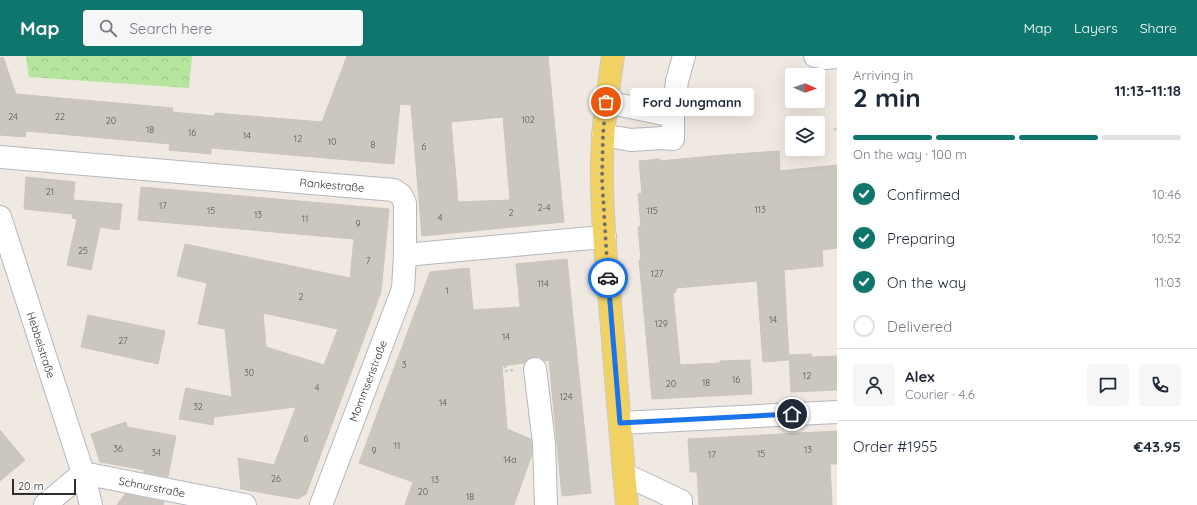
<!DOCTYPE html>
<meta charset="utf-8">
<style>
body{margin:0;font-family:Quicksand,sans-serif;background:#f6f6f7;color:#1f2937;height:100vh;display:flex;flex-direction:column;font-size:15px;white-space:nowrap}
*{box-sizing:border-box;margin:0}
p{font-size:13px;color:#747a83}
.icon{flex:none;width:22px;height:22px;fill:none;stroke:currentColor;stroke-width:2;stroke-linecap:round;stroke-linejoin:round}
.map{position:relative;flex:1;overflow:hidden}
.sheet{display:flex;flex-direction:column;background:#fff;width:360px}
.sheet>*{flex:none}
.needle{width:26px;rotate:92deg}
.controls{position:absolute;left:785px;top:12px;display:grid;gap:8px}
.controls a{display:grid;place-items:center;width:40px;height:40px;border-radius:4px;background:#fff;box-shadow:0 4px 16px #0002;font-size:20px}
.scale{position:absolute;left:12px;bottom:10px;width:64px;box-sizing:border-box;padding-left:4px;border:2px solid #2e2e2e;border-top:0;font-size:11px;line-height:14px;white-space:nowrap;color:#2e2e2e;-webkit-text-stroke:3px #fff;paint-order:stroke}
.pin{position:absolute;display:grid;place-items:center;width:34px;height:34px;color:#fff;margin:-17px;border:2px solid #fff;border-radius:50%;box-shadow:0 1px 4px #0007}
.courier{position:absolute;display:grid;place-items:center;width:40px;height:40px;margin:-20px;border:3px solid #1a73e8;border-radius:50%;background:#fff;color:#222;box-shadow:0 1px 5px #0007}
.bubble{position:absolute;height:28px;border-radius:4px;background:#fff;box-shadow:0 4px 16px #0002;font-size:13px;font-weight:800;line-height:28px;text-align:center}
.head em{font-style:normal;font-weight:800}
.head div{display:flex;flex-direction:column-reverse}
.head{display:flex;align-items:center;justify-content:space-between;height:68px;padding:0 16px}
h1{font-size:26px;font-weight:800;line-height:30px}
.bar{display:grid;grid-template-columns:repeat(4,1fr);gap:6px 4px;align-content:center;height:48px;padding:0 16px}
.bar i{height:5px;border-radius:3px;background:#e0e1e3}
.bar .current{background:#0f766e}
.bar p{grid-column:span 4}
.line{display:flex;align-items:center;gap:10px;padding:0 16px;border-top:1px solid #e0e1e3}
.line div{flex:1}
.round{display:grid;place-items:center;flex:none;width:42px;height:42px;border-radius:4px;background:#f6f6f7}
ol{padding:0 16px;list-style:none}
li{display:flex;align-items:center;gap:12px;height:44px}
li p{margin-inline-start:auto}
li .icon{padding:4px;border-radius:50%;background:#0f766e;color:#fff;stroke-width:4}
li:last-child{color:#747a83}
li i{width:22px;height:22px;border:2px solid #e0e1e3;border-radius:50%}
header{display:flex;align-items:center;gap:24px;box-sizing:border-box;height:56px;padding:0 20px;background:#0f766e;color:#fff}
header strong{font-size:19px}
nav{display:flex;gap:22px;margin-inline-start:auto;font-size:14px}
.search{width:280px;height:36px;background:#f6f6f7;display:flex;align-items:center;gap:10px;box-sizing:border-box;padding:0 14px;border-radius:4px;color:#747a83;font-size:15px}
main{display:flex;flex:1;min-height:0}
.map>svg:first-child{display:block}
</style>
<header>
<strong>Map</strong>
<div class="search"><svg class="icon" aria-label="search" viewBox="0 0 24 24"><circle cx="10" cy="10" r="6"/><path d="M15 15l6 6"/></svg>Search here</div>
<nav><a>Map</a><a>Layers</a><a>Share</a></nav>
</header>
<main>
<div class="map">
<svg width="837" height="449" viewBox="0 0 837 449">
<defs>
<pattern id="park-crowns" width="20" height="18" patternUnits="userSpaceOnUse"><rect width="20" height="18" fill="#b6e59e"/><path d="M2 6a3 3 0 1 1 6 0M12 15a3 3 0 1 1 6 0" fill="none" stroke="#9dc588"/></pattern>
</defs>
<rect width="100%" height="100%" fill="#efe9e1"/>
<path fill="url(#park-crowns)" d="M26,0H192L189,32L29,21Z"/>
<g fill="#cbc7bf" stroke="#cbc5ba" fill-rule="evenodd">
<path d="M347,0H548L564,166L422,180L411,49L400,48L394,108L211,92V98L169,94L170,88L26,75L25,81L0,79V2L3,1L16,38L173,52L172,56L214,60L215,57L322,66ZM503,61L510,144L458,146L451,66Z"/>
<path d="M779,95L780,115L837,109V192L822,194L823,210L784,214L789,304L763,306L757,225L676,232V236L673,237L680,309L720,307V305L750,304L752,338L652,343L639,204H641L638,171L641,170L638,138L642,137L639,105L660,103V105L722,99Z"/>
<path d="M26,121L75,126L72,158L24,153Z"/>
<path d="M141,131L389,153L381,236L306,438L298,443L241,433L238,402L274,409L296,351L214,361L213,369L179,363L186,332L232,341L225,273L198,268L207,227L177,220L185,188L350,222L354,183L138,164ZM263,257L338,273L324,309L266,291Z"/>
<path d="M74,144L122,148L119,174L100,171L91,214L67,209L77,163L72,162Z"/>
<path d="M567,203L591,437L562,440L549,304L544,305L540,301H534L528,303L524,307L502,310L507,373L531,383L532,388V398L514,449H405L413,426L359,407L430,216L469,212L473,254L520,251L516,208Z"/>
<path d="M88,259L165,275L158,308L81,291Z"/>
<path d="M811,298L812,301L837,300V334L791,336L789,299Z"/>
<path d="M126,366L127,371L176,380L168,421L143,416L145,414L100,406L91,378Z"/>
<path d="M0,374L25,404L0,425Z"/>
<path d="M837,375V408H830L832,449H699L697,416H690L688,383Z"/>
<path d="M125,438L164,446L163,449H117Z"/>
</g>
<g fill="none" stroke-linecap="round" stroke-linejoin="round">
<g stroke="#b4b7c1" stroke-width="24">
<g id="minor">
<path d="M815,0L826,2L837,1"/>
<path d="M606,46L664,58H673"/>
<path d="M603,79L631,84L662,82L673,83V58L677,25L684,0"/>
<path d="M0,101L394,134L401,139L405,147V199L403,233L321,449"/>
<path d="M0,161L83,417L91,449"/>
<path d="M405,199L580,183L605,181"/>
<path d="M535,313L544,387L546,449"/>
<path d="M620,367L837,356"/>
<path d="M83,417L245,449"/>
<path d="M624,418L681,445V449"/>
<path d="M45,449L83,417"/>
</g>
</g>
<g stroke="#c9c9c9" stroke-width="24">
<path id="major" d="M613,0C607,41 601,82 602,123C602,169 607,214 611,259C616,322 621,386 627,449"/>
</g>
<g stroke="#c9c9c9" stroke-width="2.5" stroke-dasharray="3 2" stroke-linecap="butt">
<path d="M834,72L837,76"/>
<path d="M505,309L506,315L514,314"/>
</g>
<use href="#minor" stroke="#fff" stroke-width="22"/>
<use href="#major" stroke="#f2d163" stroke-width="22"/>
</g>
<g fill="none" stroke-linecap="round" stroke-linejoin="round">
<path stroke="#726f6d" stroke-width="4" stroke-dasharray="0 7.2" d="M606,46L603,79L602,123L608,222"/>
<path stroke="#1a73e8" stroke-width="5" d="M608,222L620,367L792,358"/>
</g>
<g text-anchor="middle" dominant-baseline="central" stroke-width="4" stroke-linejoin="round" paint-order="stroke">
<g font-size="9" fill="#555452">
<text x="13" y="60">24</text>
<text x="60" y="60">22</text>
<text x="528" y="63">102</text>
<text x="111" y="64">20</text>
<text x="150" y="73">18</text>
<text x="192" y="76">16</text>
<text x="247" y="79">14</text>
<text x="298" y="82">12</text>
<text x="332" y="85">10</text>
<text x="373" y="88">8</text>
<text x="424" y="90">6</text>
<text x="50" y="135">21</text>
<text x="163" y="149">17</text>
<text x="544" y="151">2-4</text>
<text x="760" y="153">113</text>
<text x="211" y="154">15</text>
<text x="652" y="154">115</text>
<text x="511" y="156">2</text>
<text x="258" y="158">13</text>
<text x="440" y="161">4</text>
<text x="305" y="162">11</text>
<text x="358" y="167">9</text>
<text x="83" y="194">25</text>
<text x="368" y="204">7</text>
<text x="657" y="217">127</text>
<text x="543" y="227">114</text>
<text x="447" y="234">1</text>
<text x="301" y="240">2</text>
<text x="773" y="263">14</text>
<text x="661" y="267">129</text>
<text x="506" y="280">14</text>
<text x="123" y="284">27</text>
<text x="404" y="308">3</text>
<text x="249" y="316">30</text>
<text x="807" y="319">12</text>
<text x="736" y="323">16</text>
<text x="706" y="326">18</text>
<text x="671" y="327">20</text>
<text x="317" y="331">4</text>
<text x="566" y="340">124</text>
<text x="443" y="346">14</text>
<text x="198" y="350">32</text>
<text x="306" y="382">6</text>
<text x="397" y="389">11</text>
<text x="118" y="392">36</text>
<text x="808" y="393">13</text>
<text x="374" y="394">9</text>
<text x="156" y="396">34</text>
<text x="761" y="397">15</text>
<text x="712" y="398">17</text>
<text x="510" y="403">14a</text>
<text x="276" y="422">26</text>
<text x="435" y="423">13</text>
<text x="423" y="435">20</text>
<text x="470" y="440">18</text>
</g>
<g font-size="11" fill="#2e2e2e" stroke="#fff">
<text transform="translate(332 129) rotate(5)">Rankestraße</text>
<text transform="translate(41 289) rotate(72)">Hebbelstraße</text>
<text transform="translate(368 325) rotate(-69)">Mommsenstraße</text>
<text transform="translate(152 431) rotate(11)">Schnurstraße</text>
</g>
</g>
</svg>
<div class="controls">
<a><svg class="needle" viewBox="-14 -14 28 28"><path d="M0-13l5 13h-10z" fill="#e53935"/><path d="M0 13l5-13h-10z" fill="#747a83"/></svg></a>
<a><svg class="icon" aria-label="layers" viewBox="0 0 24 24"><path d="M12 4l9 5-9 5-9-5zM3 14l9 5 9-5"/></svg></a>
</div>
<div class="scale">20 m</div>
<div class="pin" style="left:606px;top:46px;background:#ea580c"><svg class="icon" aria-label="bag" viewBox="0 0 24 24"><path d="M5 8h14l-1 12H6zM9 8a3 3 0 0 1 6 0"/></svg></div>
<div class="pin" style="left:792px;top:358px;background:#1f2937"><svg class="icon" aria-label="home" viewBox="0 0 24 24"><path d="M3 11l9-7 9 7M6 9v11h12V9"/></svg></div>
<div class="courier" style="left:608px;top:222px"><svg class="icon" aria-label="car" viewBox="0 0 24 24"><path d="M5 17H2v-5l4-1 3-4h7l3 4 3 1v5h-3M9 17h6M6 11h13"/><circle cx="7" cy="17" r="2"/><circle cx="17" cy="17" r="2"/></svg></div>
<div class="bubble" style="left:630px;top:32px;width:124px">Ford Jungmann</div>
</div>
<section class="sheet">
<div class="head"><div><h1>2 min</h1><p>Arriving in</p></div><em>11:13–11:18</em></div>
<div class="bar"><i class="current"></i><i class="current"></i><i class="current"></i><i></i><p>On the way · 100 m</p></div>
<ol>
<li><svg class="icon" aria-label="check" viewBox="0 0 24 24"><path d="M5 12l5 5 9-10"/></svg>Confirmed<p>10:46</p></li>
<li><svg class="icon" aria-label="check" viewBox="0 0 24 24"><path d="M5 12l5 5 9-10"/></svg>Preparing<p>10:52</p></li>
<li><svg class="icon" aria-label="check" viewBox="0 0 24 24"><path d="M5 12l5 5 9-10"/></svg>On the way<p>11:03</p></li>
<li><i></i>Delivered</li>
</ol>
<div class="line" style="height:72px"><a class="round"><svg class="icon" aria-label="person" viewBox="0 0 24 24"><circle cx="12" cy="8" r="4"/><path d="M4 21q1-7 8-7t8 7"/></svg></a><div><b>Alex</b><p>Courier · 4.6</p></div><a class="round"><svg class="icon" aria-label="chat" viewBox="0 0 24 24"><path d="M4 5h16v11H9l-5 4z"/></svg></a><a class="round"><svg class="icon" aria-label="phone" viewBox="0 0 24 24"><path d="M5 4h4l2 5-3 2q2 4 5 5l2-3 5 2v4C11 20 4 13 5 4z"/></svg></a></div>
<div class="line" style="height:52px"><div>Order #1955</div><b>€43.95</b></div>
</section>
</main>
